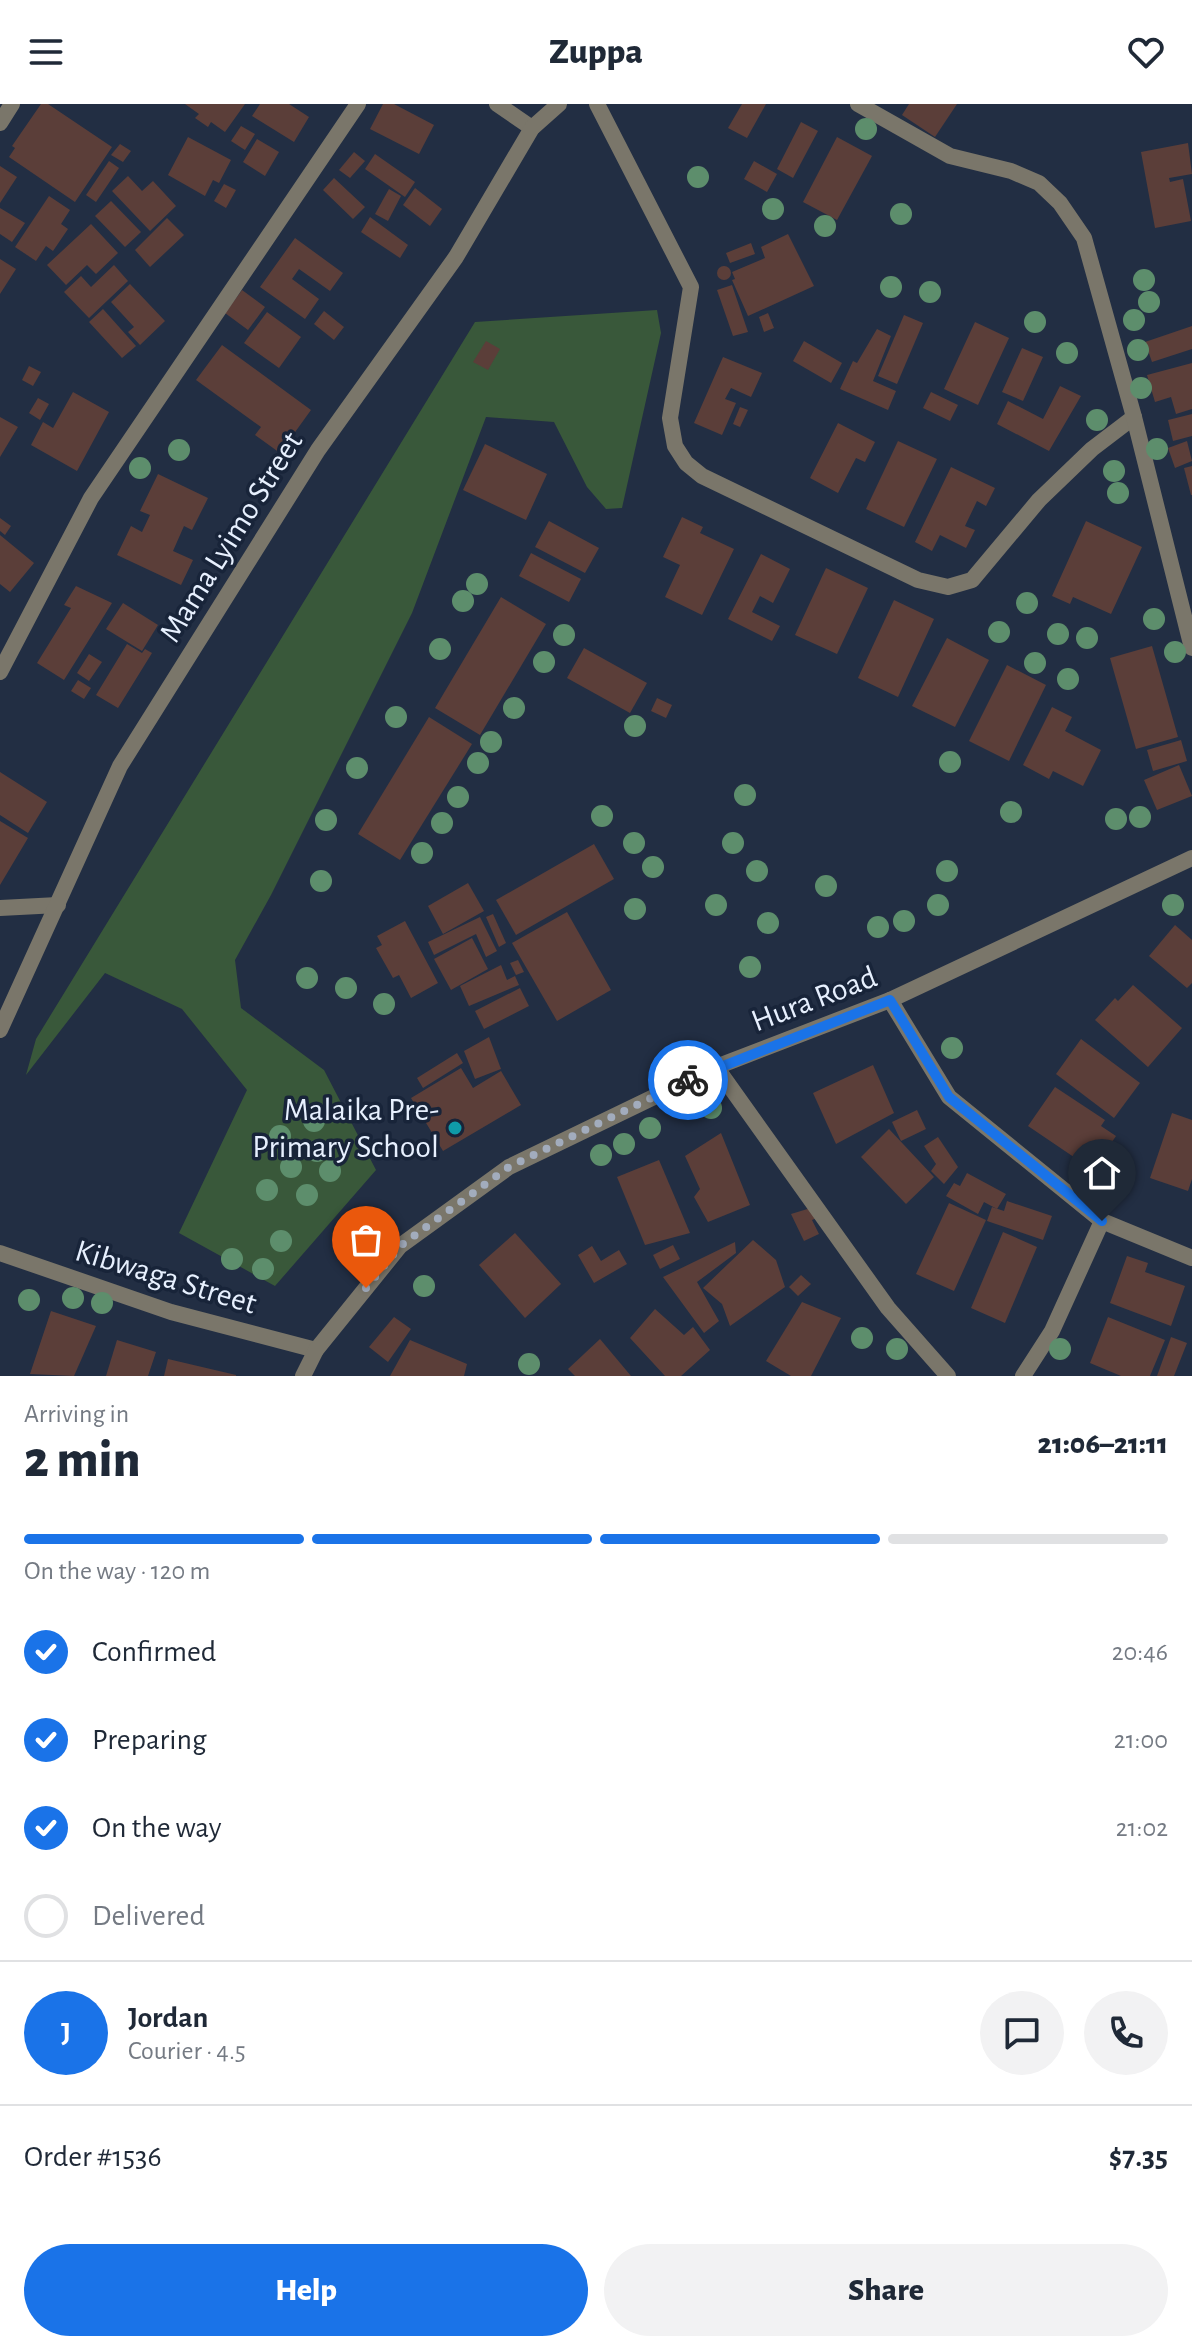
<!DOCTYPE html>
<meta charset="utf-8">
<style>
body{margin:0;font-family:"Alegreya Sans",sans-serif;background:#f2f2f3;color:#1f2937;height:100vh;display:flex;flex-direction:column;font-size:30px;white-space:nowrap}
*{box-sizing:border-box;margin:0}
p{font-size:26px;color:#747a83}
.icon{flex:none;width:44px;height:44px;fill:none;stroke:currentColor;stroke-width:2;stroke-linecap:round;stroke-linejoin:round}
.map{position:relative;height:1272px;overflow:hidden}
.details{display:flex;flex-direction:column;background:#fff;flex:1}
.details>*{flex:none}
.pin{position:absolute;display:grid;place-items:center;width:68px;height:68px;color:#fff;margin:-82px -34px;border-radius:50% 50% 50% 0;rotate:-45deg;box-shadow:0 0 8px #0007}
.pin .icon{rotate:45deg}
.courier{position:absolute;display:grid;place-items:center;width:80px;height:80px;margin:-40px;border:6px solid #1a73e8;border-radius:50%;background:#fff;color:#222;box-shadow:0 2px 10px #0007}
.overview em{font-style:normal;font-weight:800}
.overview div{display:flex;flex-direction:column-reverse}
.overview{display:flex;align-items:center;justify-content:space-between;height:136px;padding:0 24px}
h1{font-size:52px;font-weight:800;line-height:60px}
.bar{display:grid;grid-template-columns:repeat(4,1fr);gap:12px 8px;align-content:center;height:96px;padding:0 24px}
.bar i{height:10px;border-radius:6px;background:#e0e1e3}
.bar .current{background:#1a73e8}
.bar p{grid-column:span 4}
.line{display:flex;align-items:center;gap:20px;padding:0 24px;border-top:2px solid #e0e1e3}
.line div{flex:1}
.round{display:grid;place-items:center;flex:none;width:84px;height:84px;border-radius:42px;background:#f2f2f3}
ol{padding:0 24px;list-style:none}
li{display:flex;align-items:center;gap:24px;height:88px}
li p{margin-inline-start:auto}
li .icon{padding:8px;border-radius:50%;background:#1a73e8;color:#fff;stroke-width:4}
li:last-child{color:#747a83}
li i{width:44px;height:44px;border:4px solid #e0e1e3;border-radius:50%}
.action{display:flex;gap:16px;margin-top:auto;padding:16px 24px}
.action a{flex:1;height:92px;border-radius:48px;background:#1a73e8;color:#fff;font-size:32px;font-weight:800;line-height:92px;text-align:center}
.action a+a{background:#f2f2f3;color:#1f2937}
header{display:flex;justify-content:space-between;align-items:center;height:104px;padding:0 24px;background:#fff;font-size:36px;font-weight:800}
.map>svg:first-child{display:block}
</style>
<header><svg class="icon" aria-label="menu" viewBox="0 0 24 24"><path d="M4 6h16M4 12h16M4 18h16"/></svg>Zuppa<svg class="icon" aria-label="heart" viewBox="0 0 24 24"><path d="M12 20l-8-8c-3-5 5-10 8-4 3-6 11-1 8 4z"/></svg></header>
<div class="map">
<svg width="1192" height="1272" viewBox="0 0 1192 1272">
<rect width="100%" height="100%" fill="#222e43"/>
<path fill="#39583a" d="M657,206L661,229L622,404L606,405L587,383L554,318L486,313L412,509L271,791L235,856L241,904L324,966L376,1066L275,1182L179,1129L247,986L182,905L105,869L26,971L36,935L475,218Z"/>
<g fill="#5b3e39">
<path d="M41,0H48L112,43L75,98L9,53L15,44L12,42Z"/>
<path d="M185,0H245L225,28L211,18L208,23L195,14L199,10Z"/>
<path d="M260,0H289L309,13L294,38L252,12Z"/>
<path d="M383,0H394L434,21L419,50L370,25Z"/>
<path d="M742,0H766L747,34L728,24Z"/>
<path d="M909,0H957L935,33L902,11Z"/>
<path d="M801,18L818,27L793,74L777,65Z"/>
<path d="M241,22L255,30L245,46L231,37Z"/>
<path d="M188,33L231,56L219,79L213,76L205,92L168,71Z"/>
<path d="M837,33L872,52L837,116L803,98Z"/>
<path d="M257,35L279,48L265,72L243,58Z"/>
<path d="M1188,39L1192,70L1169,74L1170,78L1183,75L1191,117L1155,124L1141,48Z"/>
<path d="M120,40L131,47L123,58L111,51Z"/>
<path d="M354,48L365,57L350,74L339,66Z"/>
<path d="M375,50L415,78L405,93L365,65Z"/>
<path d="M109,57L119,64L96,98L86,91Z"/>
<path d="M754,57L777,70L767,88L744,75Z"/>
<path d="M0,62L17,73L0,99Z"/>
<path d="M128,72L142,87L153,77L176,102L150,127L112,87Z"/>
<path d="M334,74L365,103L353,115L323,86Z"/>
<path d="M224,80L236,86L226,104L214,97Z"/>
<path d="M415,84L442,105L430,122L403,101Z"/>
<path d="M389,85L401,92L388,117L375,110Z"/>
<path d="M49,92L70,106L61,120L68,125L53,147L46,142L36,157L15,143Z"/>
<path d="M111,97L141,128L125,143L95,112Z"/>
<path d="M0,104L25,119L12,138L0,130Z"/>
<path d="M370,113L408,141L400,154L361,128Z"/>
<path d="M167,114L184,131L150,163L135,146Z"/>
<path d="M91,120L118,149L96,170L87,161L66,181L47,161Z"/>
<path d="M788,130L814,182L748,212L732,176L735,175L732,168L765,154L761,143Z"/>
<path d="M295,134L343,169L330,187L299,165L292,175L319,195L305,215L260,183Z"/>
<path d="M751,139L755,150L730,159L726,149Z"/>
<path d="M0,155L16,165L0,190Z"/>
<path d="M114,161L128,177L89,214L64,188L81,172L91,183Z"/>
<circle cx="724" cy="169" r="7"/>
<path d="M130,180L165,217L140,241L128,228L134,223L111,198Z"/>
<path d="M732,181L748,228L733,232L717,186Z"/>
<path d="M242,186L265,203L248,226L225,209Z"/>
<path d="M103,205L136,242L122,254L89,218Z"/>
<path d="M324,207L344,223L334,236L314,220Z"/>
<path d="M267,208L301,233L279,264L244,239Z"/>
<path d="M768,209L774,224L764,228L759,213Z"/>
<path d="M904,211L923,219L897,280L878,272Z"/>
<path d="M975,218L1009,234L978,301L944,285Z"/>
<path d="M1192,222V245L1152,258L1145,238Z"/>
<path d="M877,225L891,232L873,277L896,287L888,306L840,285L853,257L857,259Z"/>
<path d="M486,237L500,245L488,266L473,258Z"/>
<path d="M804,237L842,259L831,279L793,257Z"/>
<path d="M222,241L311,306L280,349L255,331L261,323L196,276Z"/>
<path d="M1022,244L1043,253L1023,297L1002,288Z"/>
<path d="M723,253L762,269L751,293L731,284L725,295L736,299L722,331L694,319Z"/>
<path d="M1192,259V305L1176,310L1171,293L1155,298L1147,271Z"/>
<path d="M29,262L41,268L33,282L22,276Z"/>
<path d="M1060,282L1081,292L1049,347L997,320L1008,297L1043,315Z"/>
<path d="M73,288L109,308L77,367L31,341L43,318L53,324Z"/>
<path d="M931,288L958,301L950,317L923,304Z"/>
<path d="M38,294L49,300L40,316L29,309Z"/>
<path d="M740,303L748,306L740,323L733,320Z"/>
<path d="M1192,310V332L1173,337L1168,316Z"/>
<path d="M0,313L18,323L0,353Z"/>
<path d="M838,319L875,338L865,358L856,354L838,389L810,374Z"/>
<path d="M898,337L937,355L904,423L866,405Z"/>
<path d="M1187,337L1192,357L1175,364L1168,344Z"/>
<path d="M485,340L547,370L526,416L463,386Z"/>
<path d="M1192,362V391H1191L1184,364Z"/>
<path d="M951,363L995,384L986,402L977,397L965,422L975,426L966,444L940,431L932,447L915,438Z"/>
<path d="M158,370L208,394L192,426L184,422L173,447L193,456L181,481L117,451L131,422L142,428L150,411L140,407Z"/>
<path d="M682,413L703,423L700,429L734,445L702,511L665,493L680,461L663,453Z"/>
<path d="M0,414L11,422L5,431L0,427Z"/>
<path d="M549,417L599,444L585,469L535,443Z"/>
<path d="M1086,417L1142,443L1111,510L1073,493L1070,500L1052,492Z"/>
<path d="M0,431L34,459L10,488L0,480Z"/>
<path d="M531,449L581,475L569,498L519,472Z"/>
<path d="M761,450L790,465L773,499L760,492L752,508L780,522L772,537L728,515Z"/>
<path d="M826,464L868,484L837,550L795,531Z"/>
<path d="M76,482L112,499L64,576L37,559L71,504L64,501Z"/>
<path d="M501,493L546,520L480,631L435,604Z"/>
<path d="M894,496L934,515L898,593L858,574Z"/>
<path d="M123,499L158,521L142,547L106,525Z"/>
<path d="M947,534L989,556L955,623L912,602Z"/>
<path d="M127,540L142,549L145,545L152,549L118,604L96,591Z"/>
<path d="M1152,542L1178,633L1136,645L1110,554Z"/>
<path d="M584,544L647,579L630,609L567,574Z"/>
<path d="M89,550L102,558L89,577L77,569Z"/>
<path d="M1007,561L1046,581L1009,657L969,637Z"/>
<path d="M78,576L91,584L84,595L71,587Z"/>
<path d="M657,594L672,601L666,614L651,607Z"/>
<path d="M1052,603L1072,613L1065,627L1101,646L1083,682L1053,667L1049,675L1023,661Z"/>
<path d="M429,613L472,640L400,756L358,730Z"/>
<path d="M1181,636L1187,657L1153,667L1147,646Z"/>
<path d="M1179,661L1192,692L1157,706L1144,676Z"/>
<path d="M0,668L47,698L28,729L0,711Z"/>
<path d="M0,717L28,734L0,781Z"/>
<path d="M594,740L614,775L516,831L496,796Z"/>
<path d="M468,779L484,807L443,830L428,802Z"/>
<path d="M567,808L611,886L557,917L512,839Z"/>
<path d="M493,810L506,839L499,843L486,813Z"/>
<path d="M480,813L497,847L486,853L476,830L434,851L428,838Z"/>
<path d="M405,817L438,879L411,894L399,871L393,874L376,844L382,841L377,832Z"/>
<path d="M1175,821L1192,836V879L1187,884L1149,852Z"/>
<path d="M472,834L488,865L451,886L434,855Z"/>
<path d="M518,856L524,868L516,871L510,859Z"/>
<path d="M501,861L507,876L515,872L519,881L469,902L460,882Z"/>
<path d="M1133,881L1182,924L1148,963L1095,916L1115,894L1118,897Z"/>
<path d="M520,884L529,902L484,925L475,907Z"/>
<path d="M489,933L501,965L475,975L464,947Z"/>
<path d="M1081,935L1140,979L1114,1014L1056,970Z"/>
<path d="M457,949L463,959L423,984L417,974Z"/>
<path d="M873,961L894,1009L836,1040L813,989Z"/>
<path d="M461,964L473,984L501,967L521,1001L443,1047L411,994Z"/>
<path d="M1055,983L1105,1016L1101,1022L1116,1032L1093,1066L1028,1022Z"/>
<path d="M917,1006L926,1025L901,1037L892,1018Z"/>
<path d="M1172,1009L1192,1016V1075L1188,1087L1150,1074Z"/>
<path d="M889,1025L934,1073L906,1100L861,1053Z"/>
<path d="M721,1029L750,1101L708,1118L694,1093L700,1085L685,1052Z"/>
<path d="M938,1033L958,1063L944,1080L931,1067L936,1060L924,1042Z"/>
<path d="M659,1056L690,1129L645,1141L617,1073Z"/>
<path d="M967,1069L1006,1090L997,1105L984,1098L978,1110L946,1092L954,1079L960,1082Z"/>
<path d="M1007,1097L1052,1112L1043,1136L987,1117L992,1103L1004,1107Z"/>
<path d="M949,1099L986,1116L954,1187L916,1170Z"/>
<path d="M814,1103L819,1113L812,1116L819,1130L804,1137L791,1110Z"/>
<path d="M1003,1128L1037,1143L1005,1219L971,1204Z"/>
<path d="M515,1129L561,1180L525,1214L479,1161Z"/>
<path d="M753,1136L776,1156L785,1183L730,1222L722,1200L703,1184Z"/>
<path d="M735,1138L736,1149L697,1178L719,1217L704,1229L663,1173Z"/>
<path d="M673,1141L680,1155L660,1165L653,1151Z"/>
<path d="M592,1142L601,1157L619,1146L627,1160L594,1179L578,1151Z"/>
<path d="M1127,1152L1148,1159L1145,1168L1185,1182L1171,1222L1110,1199Z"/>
<path d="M801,1171L811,1180L798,1192L789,1183Z"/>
<path d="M802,1198L841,1214L811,1272H791L766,1257Z"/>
<path d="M655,1205L684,1231L693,1223L710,1246L681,1272H665L630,1234Z"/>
<path d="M51,1207L96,1222L74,1272L30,1270Z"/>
<path d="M394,1213L411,1225L388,1258L369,1243Z"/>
<path d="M1108,1213L1165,1236L1150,1272H1121L1090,1259Z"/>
<path d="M1171,1233L1187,1239L1174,1272H1157Z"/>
<path d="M600,1235L631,1272H575L568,1265Z"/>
<path d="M117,1236L156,1248L148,1272H106Z"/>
<path d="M410,1236L467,1260L464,1272H390Z"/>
<path d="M168,1255L236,1271V1272H164Z"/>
</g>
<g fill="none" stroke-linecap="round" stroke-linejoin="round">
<g stroke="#7a766a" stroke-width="16">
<path d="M497,0L532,24"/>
<path d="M597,0L691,183L670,314L675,342L686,359L702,372L918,476L948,483L972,476L1039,396L1092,345L1134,313"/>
<path d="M858,0L950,52L1011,67L1039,79L1060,99L1084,134L1134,313L1192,544"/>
<path d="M0,19L12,0"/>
<path d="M0,568L91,394L358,0"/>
<path d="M0,804L58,801"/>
<path d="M890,896L949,993L1102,1117L1192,1154"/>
<path d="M0,926L120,662L318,346L456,153L532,24L559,0"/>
<path d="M716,963L888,1204L948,1272"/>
<path d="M0,1149L171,1208L316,1246"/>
<path d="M303,1272L316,1246L400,1142L509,1063L716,963L890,896L1192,754"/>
<path d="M1023,1272L1052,1227L1102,1117"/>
</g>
</g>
<g fill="#5d8e6c">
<circle cx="866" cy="25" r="11"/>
<circle cx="698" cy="73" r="11"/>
<circle cx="773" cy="105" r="11"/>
<circle cx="901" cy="110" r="11"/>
<circle cx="825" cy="122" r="11"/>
<circle cx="1144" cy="176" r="11"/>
<circle cx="891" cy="183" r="11"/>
<circle cx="930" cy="188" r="11"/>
<circle cx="1149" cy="198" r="11"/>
<circle cx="1134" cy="216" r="11"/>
<circle cx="1035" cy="218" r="11"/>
<circle cx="1138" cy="246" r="11"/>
<circle cx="1067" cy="249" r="11"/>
<circle cx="1141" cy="284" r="11"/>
<circle cx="1097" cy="316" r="11"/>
<circle cx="1157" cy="345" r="11"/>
<circle cx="179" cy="346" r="11"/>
<circle cx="140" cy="364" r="11"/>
<circle cx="1114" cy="367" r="11"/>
<circle cx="1118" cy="389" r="11"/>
<circle cx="477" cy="480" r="11"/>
<circle cx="463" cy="497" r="11"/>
<circle cx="1027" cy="499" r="11"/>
<circle cx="1154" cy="515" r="11"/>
<circle cx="999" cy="528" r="11"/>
<circle cx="1058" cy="530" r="11"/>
<circle cx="564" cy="531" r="11"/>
<circle cx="1087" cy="534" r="11"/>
<circle cx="440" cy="545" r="11"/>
<circle cx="1175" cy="548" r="11"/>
<circle cx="544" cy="558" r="11"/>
<circle cx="1035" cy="559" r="11"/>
<circle cx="1068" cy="575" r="11"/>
<circle cx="514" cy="604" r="11"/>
<circle cx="396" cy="613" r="11"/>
<circle cx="635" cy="622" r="11"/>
<circle cx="491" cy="638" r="11"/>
<circle cx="950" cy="658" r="11"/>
<circle cx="478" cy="659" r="11"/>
<circle cx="357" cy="664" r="11"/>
<circle cx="745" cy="691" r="11"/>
<circle cx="458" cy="693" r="11"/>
<circle cx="1011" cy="708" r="11"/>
<circle cx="602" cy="712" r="11"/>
<circle cx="1140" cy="713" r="11"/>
<circle cx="1116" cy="715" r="11"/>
<circle cx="326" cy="716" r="11"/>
<circle cx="442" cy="719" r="11"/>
<circle cx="634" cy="739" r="11"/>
<circle cx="733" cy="739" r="11"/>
<circle cx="422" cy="749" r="11"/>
<circle cx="653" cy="763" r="11"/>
<circle cx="757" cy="767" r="11"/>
<circle cx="947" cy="767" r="11"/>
<circle cx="321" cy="777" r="11"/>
<circle cx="826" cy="782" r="11"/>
<circle cx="716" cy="801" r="11"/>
<circle cx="938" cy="801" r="11"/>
<circle cx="1173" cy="801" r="11"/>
<circle cx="635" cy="805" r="11"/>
<circle cx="904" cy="817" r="11"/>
<circle cx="768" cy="819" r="11"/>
<circle cx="878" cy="823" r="11"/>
<circle cx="750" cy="863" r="11"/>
<circle cx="307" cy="874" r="11"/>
<circle cx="346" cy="884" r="11"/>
<circle cx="384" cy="900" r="11"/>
<circle cx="952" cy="944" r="11"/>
<circle cx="711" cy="1004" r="11"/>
<circle cx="314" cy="1017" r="11"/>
<circle cx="650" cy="1024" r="11"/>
<circle cx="280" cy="1032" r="11"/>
<circle cx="624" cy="1040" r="11"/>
<circle cx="317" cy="1047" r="11"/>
<circle cx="601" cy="1051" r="11"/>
<circle cx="291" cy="1063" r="11"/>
<circle cx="330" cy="1067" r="11"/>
<circle cx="267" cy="1086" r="11"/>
<circle cx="307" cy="1091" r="11"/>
<circle cx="281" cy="1137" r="11"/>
<circle cx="232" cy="1155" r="11"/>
<circle cx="263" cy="1165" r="11"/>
<circle cx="424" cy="1182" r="11"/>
<circle cx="73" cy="1194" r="11"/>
<circle cx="29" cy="1196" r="11"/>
<circle cx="102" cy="1199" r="11"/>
<circle cx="862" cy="1234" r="11"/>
<circle cx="897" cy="1245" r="11"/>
<circle cx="1060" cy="1245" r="11"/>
<circle cx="529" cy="1260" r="11"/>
</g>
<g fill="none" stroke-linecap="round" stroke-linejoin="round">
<path stroke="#a2acbd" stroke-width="8" stroke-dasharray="0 14.4" d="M366,1184L400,1142L509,1063L688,976"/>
<path stroke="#1a73e8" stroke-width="10" d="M688,976L890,896L949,993L1102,1117"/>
</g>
<circle fill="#0f9aa8" stroke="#182439" stroke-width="3" cx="455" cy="1024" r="8"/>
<g text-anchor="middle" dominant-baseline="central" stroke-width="7" stroke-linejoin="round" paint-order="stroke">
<g font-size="32" fill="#e7f0fe" stroke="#182439">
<text transform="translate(231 433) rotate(-58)">Mama Lyimo Street</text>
<text transform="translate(814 895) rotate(-21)">Hura Road</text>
<text transform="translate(166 1173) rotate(17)">Kibwaga Street</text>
</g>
<g font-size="32" fill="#e7f0fe" stroke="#182439" text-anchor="end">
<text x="439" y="1006">Malaika Pre-<tspan x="439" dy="37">Primary School</tspan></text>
</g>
</g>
</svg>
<div class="pin" style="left:366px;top:1184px;background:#ea580c"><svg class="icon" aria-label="bag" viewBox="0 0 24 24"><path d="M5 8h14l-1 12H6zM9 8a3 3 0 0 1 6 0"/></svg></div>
<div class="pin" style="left:1102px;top:1117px;background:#1f2937"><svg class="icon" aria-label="home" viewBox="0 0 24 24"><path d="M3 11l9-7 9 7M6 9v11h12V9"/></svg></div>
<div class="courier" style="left:688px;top:976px"><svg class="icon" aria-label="bike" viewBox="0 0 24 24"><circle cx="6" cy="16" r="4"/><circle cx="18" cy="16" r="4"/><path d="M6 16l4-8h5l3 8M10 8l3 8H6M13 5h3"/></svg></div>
</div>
<section class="details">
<div class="overview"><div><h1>2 min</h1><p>Arriving in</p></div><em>21:06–21:11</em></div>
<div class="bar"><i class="current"></i><i class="current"></i><i class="current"></i><i></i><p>On the way · 120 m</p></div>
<ol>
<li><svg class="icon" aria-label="check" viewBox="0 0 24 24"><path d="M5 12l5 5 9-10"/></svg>Confirmed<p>20:46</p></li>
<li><svg class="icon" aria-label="check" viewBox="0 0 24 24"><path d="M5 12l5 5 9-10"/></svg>Preparing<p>21:00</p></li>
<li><svg class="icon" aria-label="check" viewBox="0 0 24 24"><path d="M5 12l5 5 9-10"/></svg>On the way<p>21:02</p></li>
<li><i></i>Delivered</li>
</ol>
<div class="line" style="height:144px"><b class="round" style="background:#1a73e8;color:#fff">J</b><div><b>Jordan</b><p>Courier · 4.5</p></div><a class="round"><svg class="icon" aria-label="chat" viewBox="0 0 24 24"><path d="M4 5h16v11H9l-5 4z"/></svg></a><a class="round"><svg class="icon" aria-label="phone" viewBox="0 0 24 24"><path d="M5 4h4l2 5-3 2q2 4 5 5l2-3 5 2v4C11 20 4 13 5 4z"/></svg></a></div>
<div class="line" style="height:104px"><div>Order #1536</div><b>$7.35</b></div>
<div class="action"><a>Help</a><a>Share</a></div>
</section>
